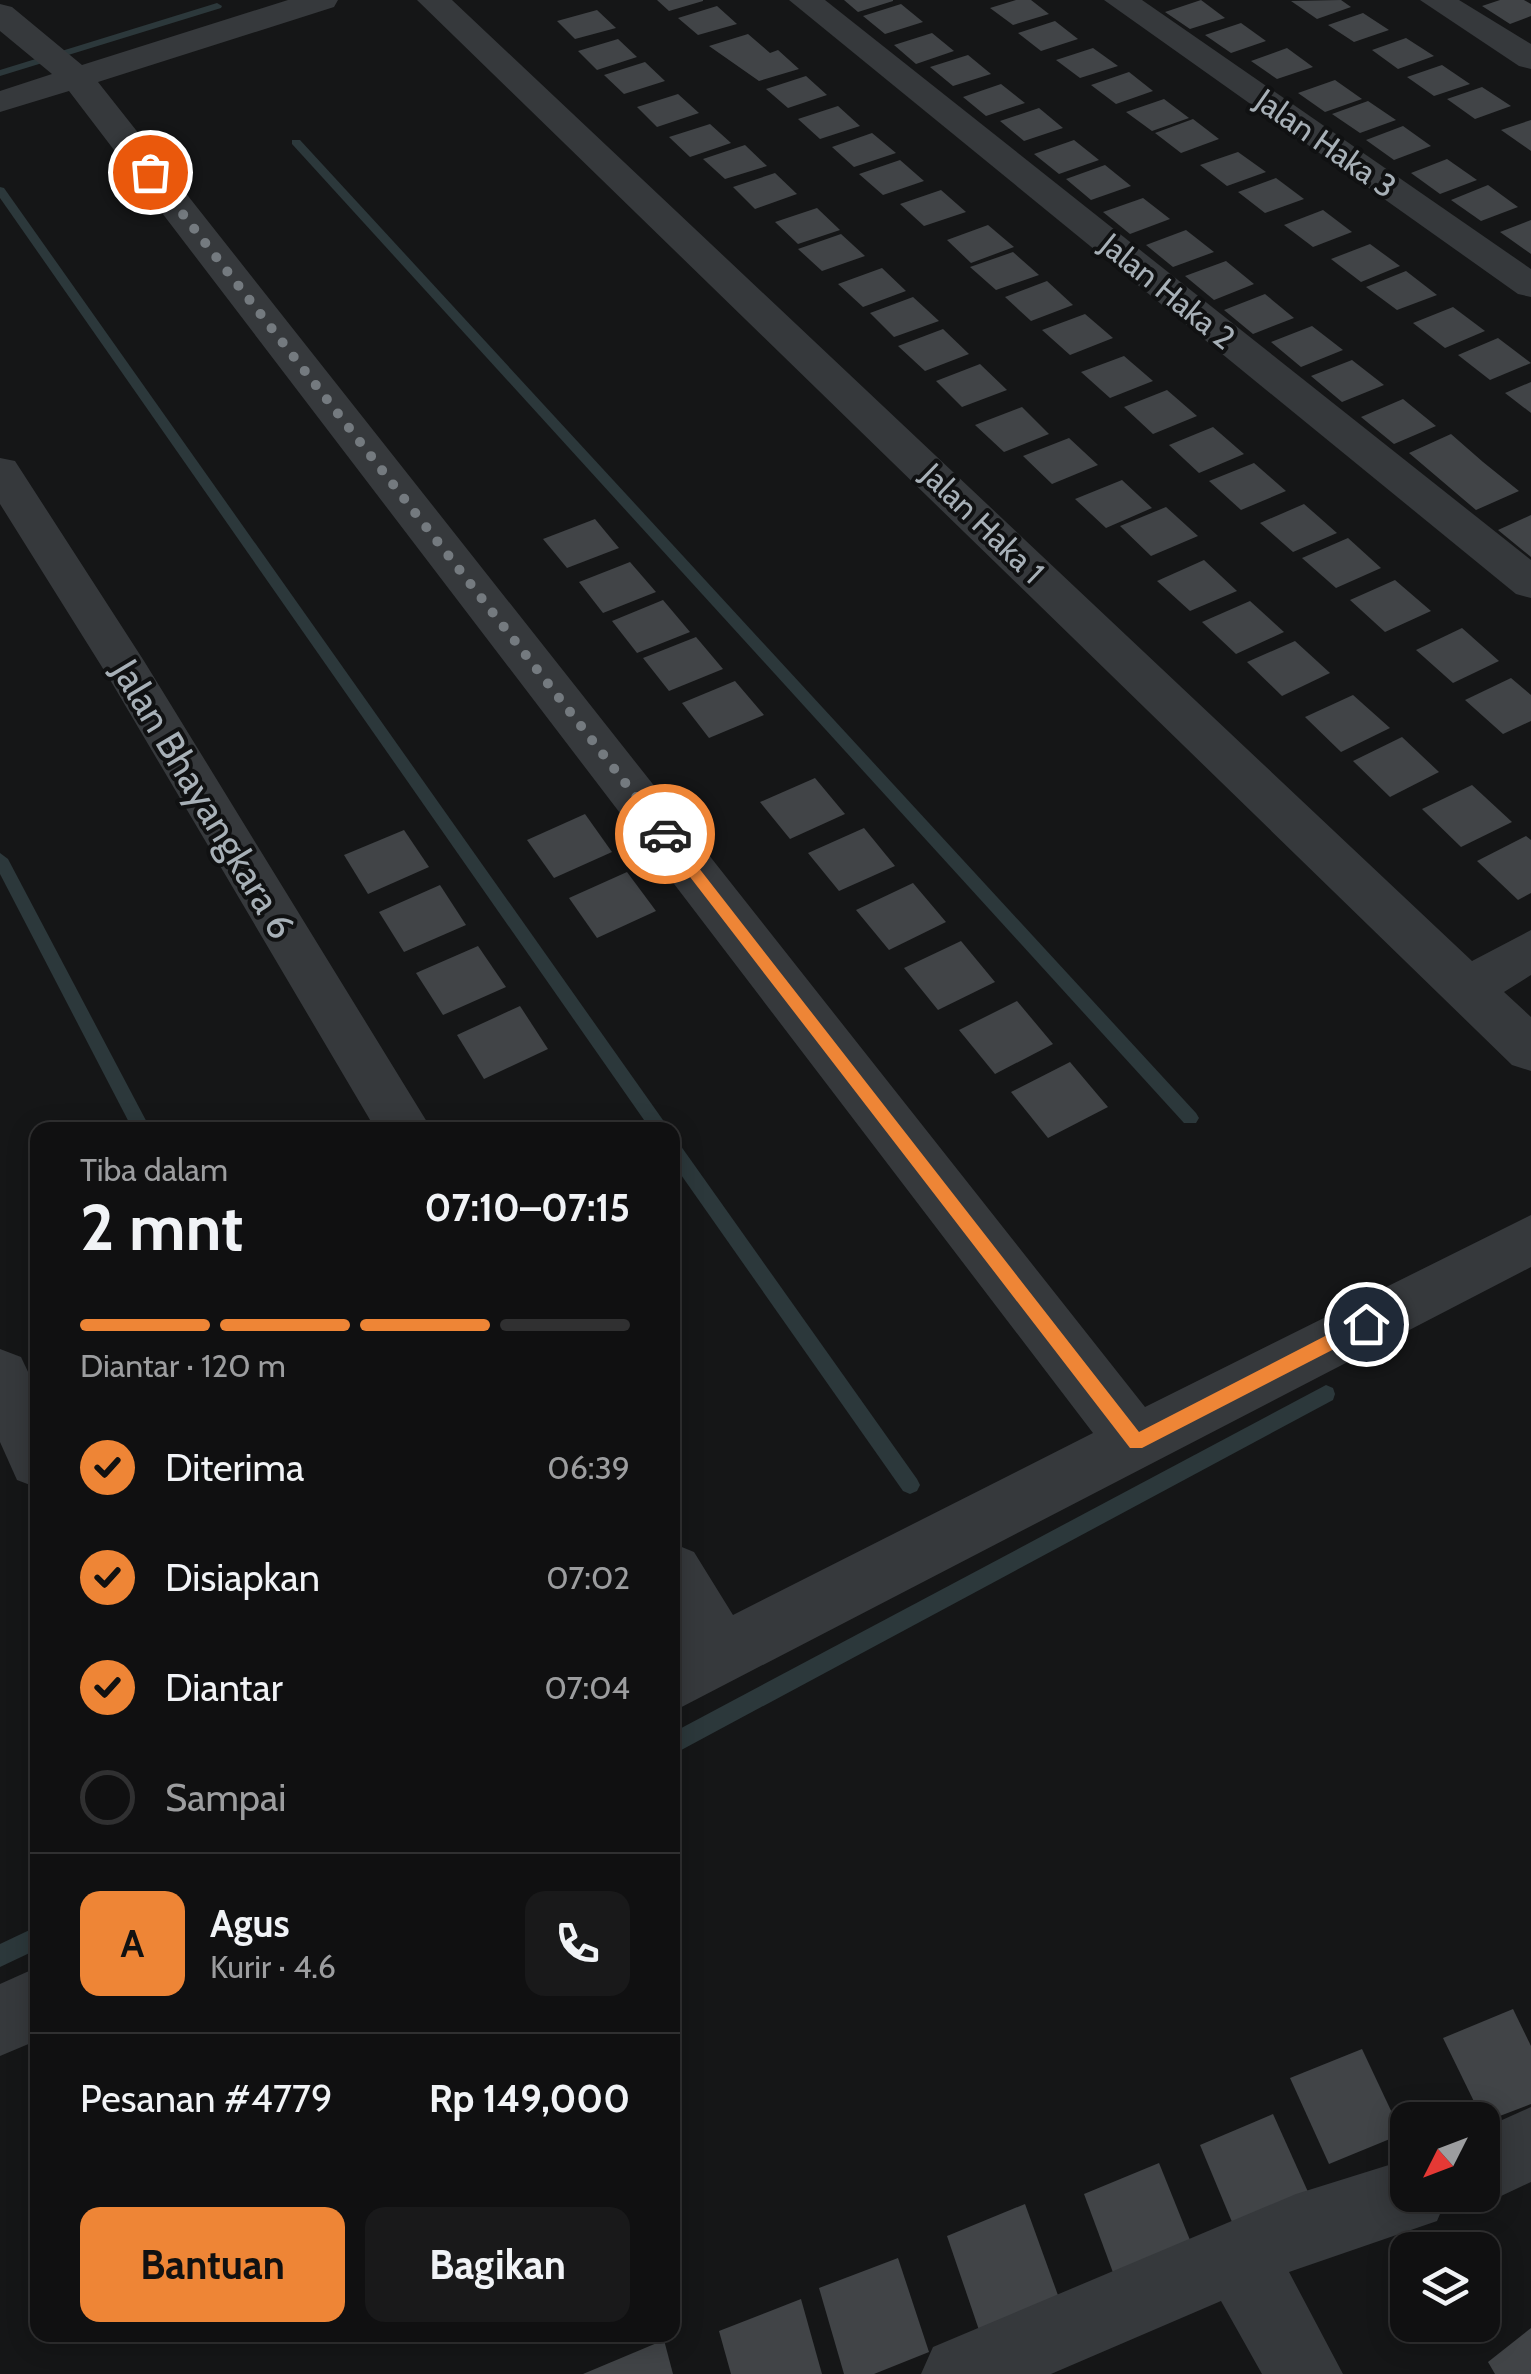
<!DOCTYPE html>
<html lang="id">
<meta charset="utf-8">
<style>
body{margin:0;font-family:Cabin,sans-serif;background:#19191a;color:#f1f3f6;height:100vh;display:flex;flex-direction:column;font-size:38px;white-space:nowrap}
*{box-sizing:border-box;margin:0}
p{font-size:32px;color:#9c9d9f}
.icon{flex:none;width:55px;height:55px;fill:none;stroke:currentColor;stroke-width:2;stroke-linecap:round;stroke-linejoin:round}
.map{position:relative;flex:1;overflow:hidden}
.sheet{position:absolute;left:30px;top:1122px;width:650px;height:1220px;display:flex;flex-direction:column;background:#101011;border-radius:20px;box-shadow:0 5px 25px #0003,0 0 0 2px #303031}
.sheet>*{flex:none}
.needle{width:65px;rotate:228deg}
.controls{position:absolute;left:1390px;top:2102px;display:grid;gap:20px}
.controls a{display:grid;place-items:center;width:110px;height:110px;border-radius:20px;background:#101011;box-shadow:0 5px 25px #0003,0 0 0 2px #303031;font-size:50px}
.pin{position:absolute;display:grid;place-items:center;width:85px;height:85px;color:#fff;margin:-42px;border:5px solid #fff;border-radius:50%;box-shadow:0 2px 10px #0007}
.courier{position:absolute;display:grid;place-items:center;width:100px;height:100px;margin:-50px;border:8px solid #ee8536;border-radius:50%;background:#fff;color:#222;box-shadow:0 2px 12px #0007}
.summary em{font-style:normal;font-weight:700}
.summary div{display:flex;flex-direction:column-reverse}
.summary{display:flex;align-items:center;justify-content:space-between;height:170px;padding:0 50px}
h1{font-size:65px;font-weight:700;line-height:75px}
.bar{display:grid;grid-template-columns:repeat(4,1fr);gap:15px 10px;align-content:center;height:120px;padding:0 50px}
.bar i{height:12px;border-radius:8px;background:#303031}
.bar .active{background:#ee8536}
.bar p{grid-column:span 4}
.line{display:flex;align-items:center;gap:25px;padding:0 50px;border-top:2px solid #303031}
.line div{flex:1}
.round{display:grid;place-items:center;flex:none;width:105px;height:105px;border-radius:20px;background:#19191a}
ol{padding:0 50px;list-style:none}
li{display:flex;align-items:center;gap:30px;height:110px}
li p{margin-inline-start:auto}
li .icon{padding:10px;border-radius:50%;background:#ee8536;color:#111;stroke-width:4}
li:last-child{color:#9c9d9f}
li i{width:55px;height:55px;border:5px solid #303031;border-radius:50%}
.cta{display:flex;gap:20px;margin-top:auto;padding:20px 50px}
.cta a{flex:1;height:115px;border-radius:20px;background:#ee8536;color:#111;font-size:40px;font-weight:700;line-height:115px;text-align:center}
.cta a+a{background:#19191a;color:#f1f3f6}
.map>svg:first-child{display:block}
</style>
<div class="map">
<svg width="1531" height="2374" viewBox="0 0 1531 2374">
<rect width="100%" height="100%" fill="#151617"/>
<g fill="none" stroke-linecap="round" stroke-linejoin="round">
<g fill="#2c383b" fill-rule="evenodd">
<path d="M217,3L222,6L221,8L0,76V70Z"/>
<path d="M292,140H300L1196,1113L1199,1118L1196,1123H1184L292,144Z"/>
<path d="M0,187L4,188L670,1130H651L0,198Z"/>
<path d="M0,853L8,859L151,1130H133L0,874Z"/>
<path d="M672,1140L678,1142L917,1479L920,1485L917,1491L910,1494L903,1491L672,1162Z"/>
<path d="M1326,1385L1333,1388L1335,1394L1333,1400L672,1755V1733Z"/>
<path d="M38,1926V1949L0,1967V1944Z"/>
</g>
</g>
<g fill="#414447">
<path d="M657,0H703V1L669,11Z"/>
<path d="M844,0H893V1L858,12Z"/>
<path d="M1016,0H1031L1049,14L1013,25L990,8Z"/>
<path d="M1201,0L1225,18L1190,29L1165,12Z"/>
<path d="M1341,0L1351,7L1317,19L1291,1Z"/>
<path d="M1500,0H1524L1531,4V16L1510,24L1482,6Z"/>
<path d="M901,4L923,22L885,34L863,16Z"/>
<path d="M717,6L737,24L698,35L678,18Z"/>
<path d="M597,10L616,28L575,39L557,21Z"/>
<path d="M1363,13L1389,30L1354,42L1328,25Z"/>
<path d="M1055,21L1078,39L1041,51L1018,33Z"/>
<path d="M1241,23L1266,41L1231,53L1205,35Z"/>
<path d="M932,33L954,51L916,64L894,45Z"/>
<path d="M748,34L770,53L778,50L799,69L759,81L709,46Z"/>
<path d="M1406,38L1434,56L1398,69L1372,50Z"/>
<path d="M618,39L637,57L597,70L578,51Z"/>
<path d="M1093,48L1118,66L1080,78L1056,60Z"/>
<path d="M1287,48L1313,67L1277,79L1251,61Z"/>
<path d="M968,55L991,74L953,86L930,67Z"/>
<path d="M645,62L665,81L624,94L604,75Z"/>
<path d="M1442,65L1470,84L1434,96L1407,77Z"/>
<path d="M1129,72L1153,91L1116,104L1091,85Z"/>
<path d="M806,76L827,95L788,108L766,89Z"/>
<path d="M1335,80L1362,99L1325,112L1298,93Z"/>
<path d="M1001,84L1025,103L986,116L963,97Z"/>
<path d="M1482,87L1511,106L1475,119L1447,99Z"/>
<path d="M678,94L699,113L657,127L637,107Z"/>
<path d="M1164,99L1189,118L1152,131L1126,112Z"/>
<path d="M1368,101L1396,120L1360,133L1332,114Z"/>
<path d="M838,106L860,126L820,139L798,119Z"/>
<path d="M1039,108L1063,128L1024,141L1000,121Z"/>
<path d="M1193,119L1219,139L1181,153L1155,133Z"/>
<path d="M1531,120V151L1501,130Z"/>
<path d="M710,124L731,143L690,157L669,137Z"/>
<path d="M1403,126L1431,146L1394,160L1366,140Z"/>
<path d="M872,133L896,153L854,167L832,147Z"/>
<path d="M1074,140L1099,160L1059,174L1034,154Z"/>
<path d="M745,145L767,166L725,179L703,159Z"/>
<path d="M1238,152L1266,172L1227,186L1200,165Z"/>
<path d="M1447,159L1477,180L1440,194L1411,173Z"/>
<path d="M900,160L924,181L883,195L859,174Z"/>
<path d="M1105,165L1131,186L1091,200L1066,179Z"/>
<path d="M775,173L797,194L755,209L733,187Z"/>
<path d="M1276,178L1304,199L1265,213L1238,192Z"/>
<path d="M1488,185L1518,207L1481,221L1451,200Z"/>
<path d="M941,190L966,212L924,226L900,204Z"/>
<path d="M1143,198L1170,219L1130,234L1103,212Z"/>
<path d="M817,208L840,230L798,244L775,222Z"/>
<path d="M1323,210L1352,232L1313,247L1284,225Z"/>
<path d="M1531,220V254L1500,232Z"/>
<path d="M988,225L1014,247L971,263L947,240Z"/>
<path d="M1186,230L1214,252L1173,267L1146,245Z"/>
<path d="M841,234L865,256L822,271L798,249Z"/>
<path d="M1370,244L1400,266L1361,282L1331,259Z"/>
<path d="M1013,252L1039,275L996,290L970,267Z"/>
<path d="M1226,261L1254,284L1214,300L1185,276Z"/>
<path d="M882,268L906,291L863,307L838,284Z"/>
<path d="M1406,271L1437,295L1397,310L1366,287Z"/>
<path d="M1047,281L1073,305L1031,321L1005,297Z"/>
<path d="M1265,294L1294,318L1253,334L1224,310Z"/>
<path d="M913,297L939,321L894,337L870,313Z"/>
<path d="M1453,307L1485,331L1445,348L1413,323Z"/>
<path d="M1085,314L1113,338L1070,355L1042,330Z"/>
<path d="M1312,326L1343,350L1301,367L1271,342Z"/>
<path d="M943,329L969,354L925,371L898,346Z"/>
<path d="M1498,338L1531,363L1490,380L1458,355Z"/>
<path d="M1124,356L1153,381L1110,398L1081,372Z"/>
<path d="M1352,360L1384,385L1342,402L1311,376Z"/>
<path d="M980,364L1007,390L962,407L936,381Z"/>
<path d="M1531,382V413L1505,393Z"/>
<path d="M1167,390L1197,416L1153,434L1124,407Z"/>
<path d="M1403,399L1436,426L1394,444L1361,417Z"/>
<path d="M1022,407L1049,434L1004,452L975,425Z"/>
<path d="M1213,427L1244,454L1199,473L1169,445Z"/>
<path d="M1451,434L1483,462L1519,491L1476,510L1409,453Z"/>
<path d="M1069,438L1098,465L1052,484L1023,456Z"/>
<path d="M1254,463L1286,491L1241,510L1209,481Z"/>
<path d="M1122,480L1152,508L1106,528L1075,499Z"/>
<path d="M1304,504L1337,533L1293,552L1260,523Z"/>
<path d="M1166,507L1198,536L1151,556L1120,526Z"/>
<path d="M1531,515V557L1498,530Z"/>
<path d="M595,519L619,548L567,568L543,539Z"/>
<path d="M1348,538L1381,568L1336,588L1302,558Z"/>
<path d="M1204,560L1237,591L1190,611L1157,581Z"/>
<path d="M630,562L656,592L603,613L579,582Z"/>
<path d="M1395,580L1431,611L1385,632L1350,600Z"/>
<path d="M663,600L690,632L637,653L612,621Z"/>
<path d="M1250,601L1284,632L1236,654L1202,622Z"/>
<path d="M1462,628L1499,661L1453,683L1416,650Z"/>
<path d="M696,637L723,669L669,691L643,658Z"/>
<path d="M1295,641L1330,673L1282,696L1247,662Z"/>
<path d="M1511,678L1531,695V721L1503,734L1465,700Z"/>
<path d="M735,681L764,715L709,738L682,703Z"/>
<path d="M1353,695L1390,728L1341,752L1305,717Z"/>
<path d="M1402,737L1439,772L1390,797L1353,761Z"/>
<path d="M815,778L845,814L790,839L760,802Z"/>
<path d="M1472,785L1512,822L1461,847L1422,809Z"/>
<path d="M585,814L612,852L554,878L527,840Z"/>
<path d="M864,828L895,866L839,891L808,853Z"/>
<path d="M404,830L429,867L368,894L344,855Z"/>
<path d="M1526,836L1531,840V893L1518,900L1477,861Z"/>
<path d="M627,872L656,911L597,938L569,898Z"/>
<path d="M913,883L946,922L889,950L856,910Z"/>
<path d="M440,885L466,925L404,952L379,912Z"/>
<path d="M961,941L995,982L938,1010L904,968Z"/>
<path d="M478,946L506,987L443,1015L416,973Z"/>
<path d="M1017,1001L1053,1044L995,1074L959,1030Z"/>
<path d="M520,1006L548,1049L484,1079L457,1035Z"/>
<path d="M1070,1062L1108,1107L1048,1138L1011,1092Z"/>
<path d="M1513,2009L1531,2046V2104L1484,2122L1443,2038Z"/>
<path d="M1362,2049L1402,2134L1329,2164L1290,2078Z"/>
<path d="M1273,2114L1313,2203L1237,2234L1200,2145Z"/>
<path d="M1159,2163L1196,2255L1118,2286L1084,2194Z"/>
<path d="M1025,2204L1059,2298L979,2330L947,2236Z"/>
<path d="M898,2258L929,2352L874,2374H844L819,2288Z"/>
<path d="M801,2299L822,2374H731L719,2331Z"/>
<path d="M1531,2328V2374H1495L1488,2362Z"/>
<path d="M664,2340L673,2374H583Z"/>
</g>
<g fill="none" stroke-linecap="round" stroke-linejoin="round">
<g fill="#36393c" fill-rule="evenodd">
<path d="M288,0H338L334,7L98,82L1145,1407L1531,1215V1267L672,1712V1646L678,1643L672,1633V1543L694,1552L733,1615L1093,1433L69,91L0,112V91L52,74L0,31V4L12,7L82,65Z"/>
<path d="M417,0H452L1472,961L1531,930V975L1504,992L1531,1017V1071L1512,1065Z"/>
<path d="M789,0H825L1531,560V598L1516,594Z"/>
<path d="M1104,0H1142L1531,269V297L1518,294Z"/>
<path d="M1420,0H1459L1531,44V69L1519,66Z"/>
<path d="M0,458L15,461L144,661L432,1130H376L112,683L0,504Z"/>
<path d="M0,1349L21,1357L38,1393V1488L17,1480L0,1442Z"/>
<path d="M38,1967V2040L0,2056V1984Z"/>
<path d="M1531,2107V2182L1482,2205L1459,2195H1482V2129Z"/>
<path d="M1408,2159V2195H1448L1437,2221L1289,2272L1343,2374H1262L1221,2301L1051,2374H921L933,2347L1296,2194Z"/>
</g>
</g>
<path fill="#ee8536" d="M660,831H670L1139,1432L1360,1318H1373V1329L1142,1448H1130L660,838Z"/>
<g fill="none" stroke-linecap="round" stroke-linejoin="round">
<path stroke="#747a7f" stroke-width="10" stroke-dasharray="0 18" d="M150,172L665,834"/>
</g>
<g text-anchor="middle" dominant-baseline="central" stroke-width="8" stroke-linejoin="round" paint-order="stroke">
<g font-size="32" fill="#a7b0b7" stroke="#101112">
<text transform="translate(1326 143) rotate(35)">Jalan Haka 3</text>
<text transform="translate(1168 291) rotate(39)">Jalan Haka 2</text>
<text transform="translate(983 523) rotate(44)">Jalan Haka 1</text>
</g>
<g font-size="38" fill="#a7b0b7" stroke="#101112">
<text transform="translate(204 799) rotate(59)">Jalan Bhayangkara 6</text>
</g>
</g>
</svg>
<div class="controls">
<a><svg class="needle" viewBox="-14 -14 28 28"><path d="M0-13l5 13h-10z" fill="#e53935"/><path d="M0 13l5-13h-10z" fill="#9c9d9f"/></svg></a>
<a><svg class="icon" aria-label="layers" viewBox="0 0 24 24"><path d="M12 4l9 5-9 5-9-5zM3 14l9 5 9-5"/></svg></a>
</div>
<div class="pin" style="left:150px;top:172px;background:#ea580c"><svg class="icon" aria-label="bag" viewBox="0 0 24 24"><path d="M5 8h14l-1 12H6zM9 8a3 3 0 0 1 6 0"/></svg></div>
<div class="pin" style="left:1366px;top:1324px;background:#1f2937"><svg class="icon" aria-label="home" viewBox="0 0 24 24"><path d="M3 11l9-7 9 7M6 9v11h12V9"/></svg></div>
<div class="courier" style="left:665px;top:834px"><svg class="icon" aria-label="car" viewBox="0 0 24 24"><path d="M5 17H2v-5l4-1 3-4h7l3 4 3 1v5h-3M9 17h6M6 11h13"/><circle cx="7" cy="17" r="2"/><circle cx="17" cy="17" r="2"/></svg></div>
<section class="sheet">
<div class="summary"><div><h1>2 mnt</h1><p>Tiba dalam</p></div><em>07:10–07:15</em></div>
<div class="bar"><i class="active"></i><i class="active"></i><i class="active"></i><i></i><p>Diantar · 120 m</p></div>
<ol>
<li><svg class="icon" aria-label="check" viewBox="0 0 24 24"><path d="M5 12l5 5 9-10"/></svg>Diterima<p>06:39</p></li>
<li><svg class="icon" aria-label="check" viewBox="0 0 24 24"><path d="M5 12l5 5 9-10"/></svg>Disiapkan<p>07:02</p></li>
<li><svg class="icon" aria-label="check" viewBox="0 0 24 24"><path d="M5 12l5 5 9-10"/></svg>Diantar<p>07:04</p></li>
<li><i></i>Sampai</li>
</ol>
<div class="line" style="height:180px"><b class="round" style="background:#ee8536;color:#111">A</b><div><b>Agus</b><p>Kurir · 4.6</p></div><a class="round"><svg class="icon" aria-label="phone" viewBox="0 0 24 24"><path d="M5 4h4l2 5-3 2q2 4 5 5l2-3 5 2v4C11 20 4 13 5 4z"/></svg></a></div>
<div class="line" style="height:130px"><div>Pesanan #4779</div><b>Rp 149,000</b></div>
<div class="cta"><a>Bantuan</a><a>Bagikan</a></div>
</section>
</div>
